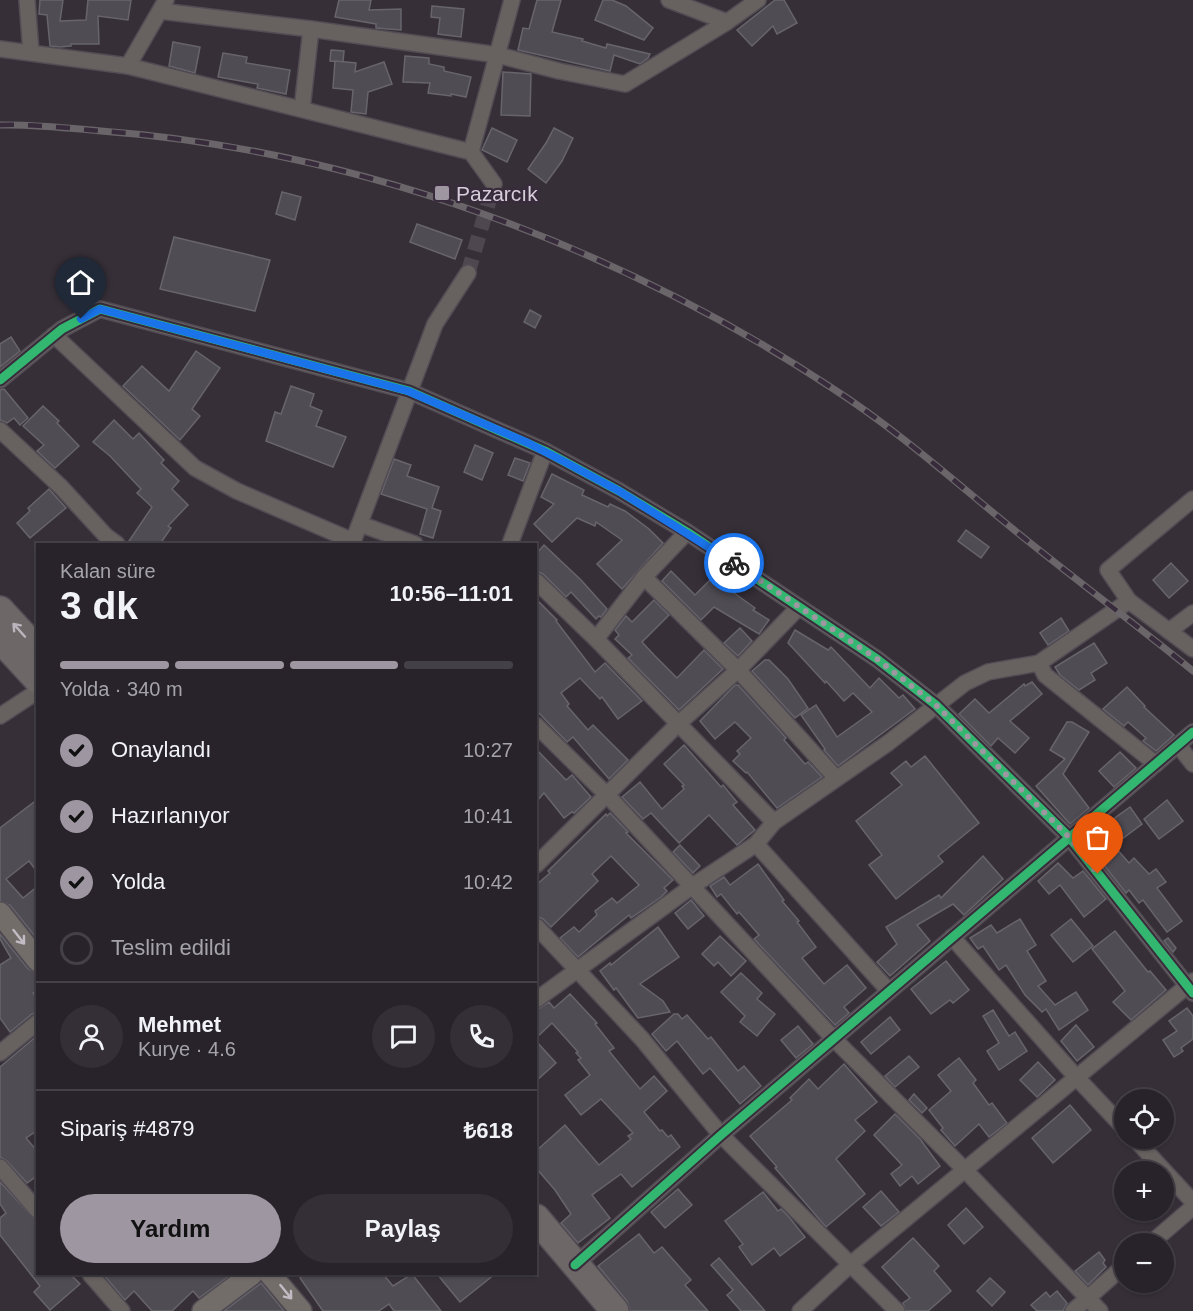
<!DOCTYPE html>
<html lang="tr">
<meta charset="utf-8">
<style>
body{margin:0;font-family:Arial,sans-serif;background:#342f36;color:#f1f3f6;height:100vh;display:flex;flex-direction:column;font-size:22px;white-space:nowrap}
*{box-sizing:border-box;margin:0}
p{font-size:20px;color:#a5a4a8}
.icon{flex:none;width:33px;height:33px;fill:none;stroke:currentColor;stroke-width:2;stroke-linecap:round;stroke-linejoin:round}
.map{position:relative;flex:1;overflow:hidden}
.details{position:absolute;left:36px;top:543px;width:501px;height:732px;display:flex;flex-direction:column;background:#28232a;border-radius:0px;box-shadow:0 2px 4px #0004,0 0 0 2px #444047}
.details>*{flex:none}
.controls{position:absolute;left:1114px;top:1089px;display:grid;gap:12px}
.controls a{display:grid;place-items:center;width:60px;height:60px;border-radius:50%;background:#28232a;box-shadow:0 2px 4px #0004,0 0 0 2px #444047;font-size:30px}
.pin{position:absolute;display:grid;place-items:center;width:51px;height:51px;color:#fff;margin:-62px -26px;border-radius:50% 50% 50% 0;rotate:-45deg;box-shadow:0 0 6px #0007}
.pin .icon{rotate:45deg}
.courier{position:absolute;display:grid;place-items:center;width:60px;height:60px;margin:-30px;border:4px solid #1a73e8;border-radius:50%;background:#fff;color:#222;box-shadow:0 2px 8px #0007}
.headline em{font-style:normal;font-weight:600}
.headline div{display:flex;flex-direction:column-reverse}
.headline{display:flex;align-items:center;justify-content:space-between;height:102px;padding:0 24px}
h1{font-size:39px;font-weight:600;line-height:45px}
.bar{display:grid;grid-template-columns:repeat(4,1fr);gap:9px 6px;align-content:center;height:72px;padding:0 24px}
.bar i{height:8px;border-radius:4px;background:#444047}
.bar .selected{background:#9e96a1}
.bar p{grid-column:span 4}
.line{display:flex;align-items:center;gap:15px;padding:0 24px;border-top:2px solid #444047}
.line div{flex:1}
.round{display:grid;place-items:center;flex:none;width:63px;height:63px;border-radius:32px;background:#342f36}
ol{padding:0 24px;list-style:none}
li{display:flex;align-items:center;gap:18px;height:66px}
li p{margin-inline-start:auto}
li .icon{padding:6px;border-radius:50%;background:#9e96a1;color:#111;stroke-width:4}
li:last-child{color:#a5a4a8}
li i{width:33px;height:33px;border:3px solid #444047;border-radius:50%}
.primary-button{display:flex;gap:12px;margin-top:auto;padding:12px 24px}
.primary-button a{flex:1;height:69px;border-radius:36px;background:#9e96a1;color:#111;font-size:24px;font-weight:600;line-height:69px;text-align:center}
.primary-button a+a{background:#342f36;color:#f1f3f6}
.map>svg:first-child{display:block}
</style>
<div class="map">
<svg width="1193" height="1311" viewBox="0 0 1193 1311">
<rect width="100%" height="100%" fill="#362f38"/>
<g fill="#4f4c54" stroke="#67646c" stroke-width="1.5">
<path d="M40,0H63L60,21L86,20L88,0H131L128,20L98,16L99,44H71V46L60,47L50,46L47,15L39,14Z"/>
<path d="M339,0H371L369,10L401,9V30L376,28V24L335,17Z"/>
<path d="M537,0H561L552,32L583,39L582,41L606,48L607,44L650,54L648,58L640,64L614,55L610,71L518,50L523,28L529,29Z"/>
<path d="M603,0H612L626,6L653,28L644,40L595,20Z"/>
<path d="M775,0H784L797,23L777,34L773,26L752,46L737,30Z"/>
<path d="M432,6L464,9L461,37L438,34L440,18L431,17Z"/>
<path d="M173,42L200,47L195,73L169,66Z"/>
<path d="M331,50L344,51L343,62L330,61Z"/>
<path d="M223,53L247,57L246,63L290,70L286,94L257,88L258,84L218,77Z"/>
<path d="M405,56L429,58V64L444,67V71L471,77L466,97L451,94V96L428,93L430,83L403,82Z"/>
<path d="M335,61L356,63L355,72L384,62L392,84L368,92L366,114L351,112L353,90L333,88Z"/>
<path d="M503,72L531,74L530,116L501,115Z"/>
<path d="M492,128L517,140L507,162L482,150Z"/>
<path d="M554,128L573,138L562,161L546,183L528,169L546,143Z"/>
<path d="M282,192L301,197L295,220L276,214Z"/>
<path d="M417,224L462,240L455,259L410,242Z"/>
<path d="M174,237L270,260L255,311L160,289Z"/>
<path d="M82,286L92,290L88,302L78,298Z"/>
<path d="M530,310L541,316L535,328L524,322Z"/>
<path d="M11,337L20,351L0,367V344Z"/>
<path d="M196,351L220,368L192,409L200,416L180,440L123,386L142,366L169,391Z"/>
<path d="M291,386L314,394L310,406L322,411L316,426L346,437L333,467L266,441L275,412L281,414Z"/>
<path d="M4,389L28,418L20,425L14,418L7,423L0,420V390Z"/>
<path d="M43,406L59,421L57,423L79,446L55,468L37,451L44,445L23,426Z"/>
<path d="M114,420L133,439L139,433L164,460L161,463L179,481L172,489L188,505L168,526L171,528L160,544H127L152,507L137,493L141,489L110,456L93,442Z"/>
<path d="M475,445L493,453L482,480L464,472Z"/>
<path d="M515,458L530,463L523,481L508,475Z"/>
<path d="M394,459L411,465L407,476L439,487L432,508L441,511L433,538L420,534L427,509L381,494Z"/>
<path d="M552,474L584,490L582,495L608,507L610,504L625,511L649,529L663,543L622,589L597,564L622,540L596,522L595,526L577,518L552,542L534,524L554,504L541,497Z"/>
<path d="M49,489L66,508L30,538L17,523L30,511L28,508Z"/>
<path d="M966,530L989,547L981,558L958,541Z"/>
<path d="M544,545L581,580L607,609L601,617L599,616L596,619L571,592L566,597L543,574L536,571V554Z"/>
<path d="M1171,563L1188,581L1169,598L1153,580Z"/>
<path d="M671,571L695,595L715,575L730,590L755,608L753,610L769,620L759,634L714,607L701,620L662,581Z"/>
<path d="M536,599L557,620L556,621L595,672L605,663L642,701L618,719L602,697L600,699L580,678L561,693L569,704L567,706L588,730L593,725L628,760L609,779L573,737L567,742L536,710Z"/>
<path d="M654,600L669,615L642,642L654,655L677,678L704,650L723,669L679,710L628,658L632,655L615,639L619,635L615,630L626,616L632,622Z"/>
<path d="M1061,618L1069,631L1048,645L1040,633Z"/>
<path d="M740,628L752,641L738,656L724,643Z"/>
<path d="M795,630L828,650L831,647L870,688L879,678L899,698L903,695L915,709L838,766L824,750L825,749L801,715L816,705L837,737L872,712L853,693L844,701L826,681L825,683L788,643Z"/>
<path d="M1094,643L1107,663L1091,673L1095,680L1079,690L1060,675L1055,667Z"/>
<path d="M765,660H769L788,679L808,708L795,718L752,671Z"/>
<path d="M1032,682L1042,694L1010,721L1029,738L1015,753L998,738L991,746L959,714L975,699L989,713L1024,684L1025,686Z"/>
<path d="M735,685H738L779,730L786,738L784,740L805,764L808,762L822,777L777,808L747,772L746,773L733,761L740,754L737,751L751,738L735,722L715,739L700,721Z"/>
<path d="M1127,687L1145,706L1144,707L1174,735L1156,751L1143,741L1146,738L1128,722L1124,726L1103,709Z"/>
<path d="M1067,722H1072L1089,732L1063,774L1089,808L1070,824L1036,786L1065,759L1050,750Z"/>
<path d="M684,745L721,787L723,785L737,802L733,805L755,830L737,845L709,815L679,843L651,813L643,819L622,797L640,782L662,809L684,789L682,786L684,785L664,764Z"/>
<path d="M536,749L566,780L572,775L591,797L574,813L572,812L564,818L544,793L536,802Z"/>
<path d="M1120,752L1136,768L1114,787L1099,771Z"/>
<path d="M925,756L979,823L938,856L943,862L896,899L869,865L882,855L856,821L902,785L891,773L906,761L911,767Z"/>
<path d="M38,799V873L29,861L6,879L23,898L38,886V940L10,905L0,901V828Z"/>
<path d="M1167,800L1183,821L1159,839L1144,819Z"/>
<path d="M1130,807L1142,824L1122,839L1112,825V820Z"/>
<path d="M610,813L628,832L626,833L673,880L664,888L667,891L661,897L631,918L629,915L578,957L560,938L574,927L579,932L597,915L595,911L612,898L617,903L639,885L611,856L592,874L598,881L551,927L543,919L536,916V885L550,873L548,871L606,814L607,816Z"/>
<path d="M1108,839L1129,863L1134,858L1149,874L1156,869L1166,882L1157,888L1182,921L1167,932L1143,900L1139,903L1129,890L1126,893L1093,851Z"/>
<path d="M680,845L700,866L693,873L673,852Z"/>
<path d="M983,856L1003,879L964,915L953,904L917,925L930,941L890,976L877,962L897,944L886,927L939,895L941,898Z"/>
<path d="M1058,863L1073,878L1083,871L1106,899L1084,917L1060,885L1049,894L1038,881Z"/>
<path d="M758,864L784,900L782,901L799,921L797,922L816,947L802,958L824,984L847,965L866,988L844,1007L849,1013L835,1025L754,939L759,935L739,912L737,914L721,894L717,897L710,886L724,877L730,885Z"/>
<path d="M691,900L704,916L688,929L675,913Z"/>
<path d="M1020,919L1036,945L1027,951L1046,981L1038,986L1055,1005L1076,992L1088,1010L1059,1030L1046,1009L1042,1012L1025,995L1006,965L999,970L983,946L978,949L970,938L991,925L997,933Z"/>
<path d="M1071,919L1093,946L1073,962L1051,935Z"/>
<path d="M658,927L679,957L640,984L663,1001L670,1012L638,1018L616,988L614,990L600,971L610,963L611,965Z"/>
<path d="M1115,931L1148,972L1150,971L1166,990L1131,1020L1113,1002L1125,991L1092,949Z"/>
<path d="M0,934L28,969L38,973V990L33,993L38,1000V1012L32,1014L10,1032L0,1018V965L11,958L0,939Z"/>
<path d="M720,936L746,961L731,976L718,962L714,966L702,954Z"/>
<path d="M1168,938L1176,948L1173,952L1164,941Z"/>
<path d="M946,961L969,990L953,1003L950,1000L931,1014L911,989Z"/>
<path d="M741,973L762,993L757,999L775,1014L757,1036L740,1022L745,1016L721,992Z"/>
<path d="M570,994L597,1023L595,1024L614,1048L609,1051L640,1089L654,1076L667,1091L644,1112L660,1131L662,1130L668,1137L671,1135L680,1147L632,1187L621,1174L592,1195L610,1218L578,1243L561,1223L571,1214L555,1190L536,1168V1151L565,1125L599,1165L631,1139L628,1136L633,1133L601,1099L581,1115L565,1095L590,1075L578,1060L581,1058L576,1053L578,1052L552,1023L536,1038V1010L549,1002L554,1008Z"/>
<path d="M1187,1008L1193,1016V1039L1181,1048L1183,1051L1174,1057L1163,1040L1177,1031L1169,1021Z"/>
<path d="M993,1010L1009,1036L1015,1032L1027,1051L999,1070L987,1051L999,1043L983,1016Z"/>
<path d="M674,1014H678L682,1019L687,1015L708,1039L711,1037L738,1071L744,1066L761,1086L740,1104L710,1068L703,1074L677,1041L666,1051L652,1034Z"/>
<path d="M890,1017L900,1030L871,1054L861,1042Z"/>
<path d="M1076,1025L1094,1047L1077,1061L1061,1041Z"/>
<path d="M798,1026L813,1044L796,1058L781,1040Z"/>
<path d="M38,1035V1130L26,1138L38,1152V1175L27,1183L7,1161L0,1157V1067Z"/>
<path d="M536,1041L556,1063L536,1081Z"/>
<path d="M909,1056L919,1067L895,1087L885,1076Z"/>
<path d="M959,1058L976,1080L973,1083L989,1105L992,1103L1007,1123L989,1137L979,1124L955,1146L941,1130L943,1128L929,1110L951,1091L938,1075Z"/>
<path d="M1038,1062L1055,1080L1037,1097L1020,1080Z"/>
<path d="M844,1064L877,1102L855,1120L865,1131L836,1159L865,1194L826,1227L775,1168L777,1167L750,1136L792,1100L790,1098L809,1079L818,1089Z"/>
<path d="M914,1094L927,1108L922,1113L909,1100Z"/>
<path d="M1070,1105L1091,1130L1053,1163L1032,1138Z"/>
<path d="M895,1114L920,1139L940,1166L918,1184L912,1176L900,1186L891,1174L902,1165L874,1135Z"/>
<path d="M0,1182L38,1223V1274H70L80,1284L50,1310L34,1292L40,1286L0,1235V1218L6,1213L0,1204Z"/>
<path d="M678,1189L692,1205L665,1228L651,1212Z"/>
<path d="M881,1191L899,1212L881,1226L863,1207Z"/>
<path d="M763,1192L778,1211L781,1209L789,1217L805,1237L780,1256L774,1248L752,1265L739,1247L743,1244L725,1221Z"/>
<path d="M966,1208L983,1227L964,1244L948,1225Z"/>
<path d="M639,1234L654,1253L662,1247L691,1280L685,1285L708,1311H630L627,1301L598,1266Z"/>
<path d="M913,1238L939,1266L934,1271L951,1291L928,1311H906L903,1303L910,1298L882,1267Z"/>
<path d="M1099,1252L1105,1260L1103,1263L1106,1267L1088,1285L1075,1271Z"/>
<path d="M719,1258L765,1311H741L727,1295L733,1290L711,1265Z"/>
<path d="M103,1274H232L199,1298L193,1291L172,1311H152L134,1291L125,1300Z"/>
<path d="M306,1274H383L393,1286L412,1274L441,1311H394L389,1304L379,1311H323L300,1278Z"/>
<path d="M437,1274H495L460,1302Z"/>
<path d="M990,1278L1005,1292L992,1306L977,1291Z"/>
<path d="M261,1283L284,1311H224L260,1284Z"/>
<path d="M1057,1291L1067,1303L1063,1311H1037L1031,1305L1046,1292L1050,1297Z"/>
</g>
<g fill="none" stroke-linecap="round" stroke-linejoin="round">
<path stroke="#4e4750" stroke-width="15" stroke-dasharray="15 8" stroke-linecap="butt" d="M468,273L494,184"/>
<g stroke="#524c54" stroke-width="18">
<g id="street">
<path d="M27,0L31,52"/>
<path d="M669,0L727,22L758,0"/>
<path d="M160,11L311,29L498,55L559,71L625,84L727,22"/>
<path d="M0,49L128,66L166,0"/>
<path d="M128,66L471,152L494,184"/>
<path d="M302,109L311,29"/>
<path d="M471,152L512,0"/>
<path d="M54,335L195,468L237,491L353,541"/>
<path d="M0,380L62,329L100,309L409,391L545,451L619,491L687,532L877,659L936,705L1069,837L1193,993"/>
<path d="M0,430L61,487L106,536L117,544"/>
<path d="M360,524L415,544"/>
<path d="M352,544L435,324L468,273"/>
<path d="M510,544L545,451"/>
<path d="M644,577L738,670L836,778"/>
<path d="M536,581L596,639L774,822"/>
<path d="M1129,601L1108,570L1193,499"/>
<path d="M1169,631L1193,613"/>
<path d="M596,639L644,577L687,532"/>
<path d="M1039,663L1045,675L1156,764"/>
<path d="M0,716L38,691"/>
<path d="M536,725L608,796L834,1039L965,1170L1100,1311"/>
<path d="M1178,745L1193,764"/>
<path d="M756,844L889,991"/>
<path d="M536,865L678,724L738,670L799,607"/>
<path d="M536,926L642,1039L721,1135L897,1311"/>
<path d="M952,937L1077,1078L1125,1129"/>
<path d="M536,1000L691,887L756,844L774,822L888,743L965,683L988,672L1039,663L1129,601L1193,649"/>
<path d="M0,1053L38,1022"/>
<path d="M1134,1138L1193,1202"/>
<path d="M0,1167L38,1211"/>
<path d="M1150,1244L1193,1207"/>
<path d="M575,1265L721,1135L1193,732"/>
<path d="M90,1274L122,1311"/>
<path d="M800,1311L851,1264L1193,981"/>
<path d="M1073,1311L1125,1265"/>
</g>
</g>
<g stroke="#524c54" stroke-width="24">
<g id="secondary">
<path d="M0,913L38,961"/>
<path d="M270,1274L301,1311"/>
<path d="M203,1311L252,1274"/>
</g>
</g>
<g stroke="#524c54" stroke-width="30">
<g id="highway">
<path d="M0,610L38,651"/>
<path d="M0,639L38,680"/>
<path d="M536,1218L615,1311"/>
</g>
</g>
<use href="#street" stroke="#676260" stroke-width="15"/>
<use href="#secondary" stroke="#736d6a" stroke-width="21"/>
<use href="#highway" stroke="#6e6767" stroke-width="27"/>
<g stroke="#696568" stroke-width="7">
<path id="rail" d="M0,125C34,124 68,128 101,131C358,150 618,247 832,388C896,429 954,481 1013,529C1072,577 1134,623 1193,671"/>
</g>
<use href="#rail" stroke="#372b3c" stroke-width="4.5" stroke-dasharray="14" stroke-linecap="butt"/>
<g stroke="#372b3c" stroke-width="13">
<g id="cycleway">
<path d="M0,380L62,329L100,309L409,391L545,451L619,491L687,532L877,659L936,705L1069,837L1193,993"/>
<path d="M575,1265L721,1135L1193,732"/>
</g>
</g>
<use href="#cycleway" stroke="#33b770" stroke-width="9"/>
</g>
<defs><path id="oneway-shaft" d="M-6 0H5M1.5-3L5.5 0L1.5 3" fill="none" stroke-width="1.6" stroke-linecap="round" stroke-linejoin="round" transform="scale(1.5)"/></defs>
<use stroke="#bcb4bc" href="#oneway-shaft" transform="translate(19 630) rotate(-132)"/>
<g stroke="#c2bbc3">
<use href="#oneway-shaft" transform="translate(19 937) rotate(52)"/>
<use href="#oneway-shaft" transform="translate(286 1292) rotate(51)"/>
</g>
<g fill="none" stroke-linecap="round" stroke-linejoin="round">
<path stroke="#9e96a1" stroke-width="6" stroke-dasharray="0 10.8" d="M734,563L877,659L936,705L1069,837L1098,874"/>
<path stroke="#1a73e8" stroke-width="8" d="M81,319L100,309L408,391L528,443L563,461L619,491L734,563"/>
</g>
<rect fill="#9e96a1" stroke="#372b3c" stroke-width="2" x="434" y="185" width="16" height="16" rx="3"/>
<g text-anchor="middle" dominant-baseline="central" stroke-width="4.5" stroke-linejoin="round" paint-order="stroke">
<g font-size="21" fill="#d6ced9" stroke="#372b3c" text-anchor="start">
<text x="456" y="193">Pazarcık</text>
</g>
</g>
</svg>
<div class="controls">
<a><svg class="icon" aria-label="locate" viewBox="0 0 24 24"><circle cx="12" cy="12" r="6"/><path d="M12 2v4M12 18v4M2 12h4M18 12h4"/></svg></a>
<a>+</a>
<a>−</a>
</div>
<div class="pin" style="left:1098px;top:874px;background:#ea580c"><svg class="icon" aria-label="bag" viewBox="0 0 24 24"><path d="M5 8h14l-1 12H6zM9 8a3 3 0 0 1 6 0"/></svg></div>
<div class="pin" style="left:81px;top:319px;background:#1f2937"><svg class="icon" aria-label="home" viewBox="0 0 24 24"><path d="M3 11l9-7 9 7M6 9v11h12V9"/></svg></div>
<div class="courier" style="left:734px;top:563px"><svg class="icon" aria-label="bike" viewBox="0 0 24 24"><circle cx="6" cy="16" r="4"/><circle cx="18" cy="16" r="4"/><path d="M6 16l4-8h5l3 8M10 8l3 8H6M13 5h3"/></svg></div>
<section class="details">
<div class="headline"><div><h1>3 dk</h1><p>Kalan süre</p></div><em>10:56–11:01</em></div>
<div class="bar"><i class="selected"></i><i class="selected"></i><i class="selected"></i><i></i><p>Yolda · 340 m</p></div>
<ol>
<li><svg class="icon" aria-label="check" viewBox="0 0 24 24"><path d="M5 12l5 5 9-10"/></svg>Onaylandı<p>10:27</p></li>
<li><svg class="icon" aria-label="check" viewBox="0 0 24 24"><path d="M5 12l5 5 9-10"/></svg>Hazırlanıyor<p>10:41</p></li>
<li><svg class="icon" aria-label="check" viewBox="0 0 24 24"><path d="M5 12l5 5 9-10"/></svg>Yolda<p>10:42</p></li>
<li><i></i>Teslim edildi</li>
</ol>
<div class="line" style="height:108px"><a class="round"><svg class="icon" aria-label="person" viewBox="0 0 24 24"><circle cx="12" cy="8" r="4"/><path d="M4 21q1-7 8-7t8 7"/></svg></a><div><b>Mehmet</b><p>Kurye · 4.6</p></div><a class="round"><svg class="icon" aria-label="chat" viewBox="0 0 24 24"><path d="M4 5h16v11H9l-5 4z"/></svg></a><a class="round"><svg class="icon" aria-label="phone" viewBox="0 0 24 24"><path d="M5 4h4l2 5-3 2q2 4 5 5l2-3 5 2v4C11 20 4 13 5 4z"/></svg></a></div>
<div class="line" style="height:78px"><div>Sipariş #4879</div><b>₺618</b></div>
<div class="primary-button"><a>Yardım</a><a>Paylaş</a></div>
</section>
</div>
